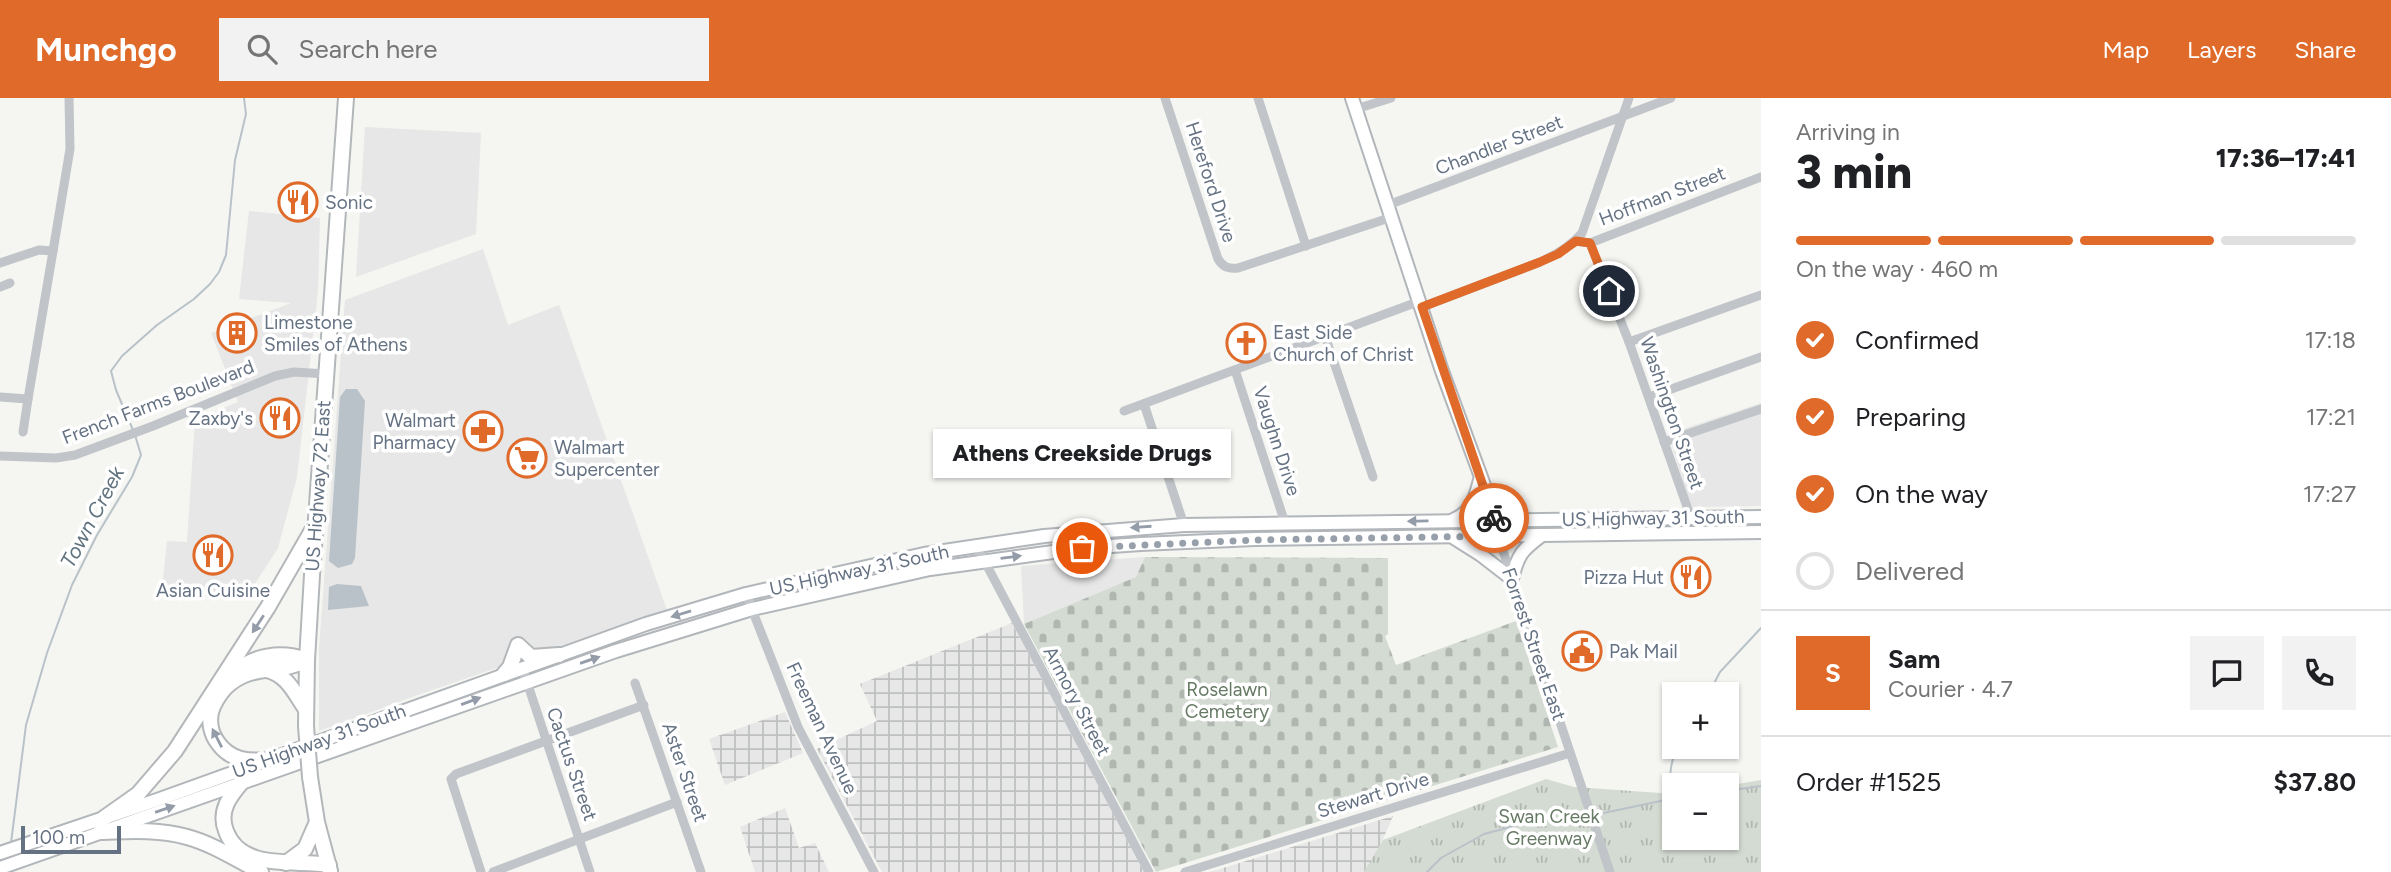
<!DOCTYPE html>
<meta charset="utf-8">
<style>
body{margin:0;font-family:Figtree,sans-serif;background:#f2f2f2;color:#202124;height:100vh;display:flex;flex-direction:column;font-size:26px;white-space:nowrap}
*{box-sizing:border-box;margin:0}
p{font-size:23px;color:#757577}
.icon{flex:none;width:38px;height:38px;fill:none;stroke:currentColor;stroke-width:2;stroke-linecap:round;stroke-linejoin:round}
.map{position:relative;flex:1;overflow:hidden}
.details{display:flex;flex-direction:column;background:#fff;width:630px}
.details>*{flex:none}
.tools{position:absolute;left:1662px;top:584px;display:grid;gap:14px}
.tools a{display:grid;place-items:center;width:77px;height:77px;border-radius:0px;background:#fff;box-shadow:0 2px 5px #0004;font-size:35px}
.scale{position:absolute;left:21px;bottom:18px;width:100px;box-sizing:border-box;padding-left:7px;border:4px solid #657283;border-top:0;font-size:19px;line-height:24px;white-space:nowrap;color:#657283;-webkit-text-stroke:5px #fff;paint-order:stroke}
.pin{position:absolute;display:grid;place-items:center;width:60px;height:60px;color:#fff;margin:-30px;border:4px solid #fff;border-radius:50%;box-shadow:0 2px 7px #0007}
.courier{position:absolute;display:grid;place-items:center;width:70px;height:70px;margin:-35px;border:5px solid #df6a29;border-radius:50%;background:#fff;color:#222;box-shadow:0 2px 9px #0007}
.bubble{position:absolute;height:49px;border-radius:0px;background:#fff;box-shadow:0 2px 5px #0004;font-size:23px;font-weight:800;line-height:49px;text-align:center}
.head em{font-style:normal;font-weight:800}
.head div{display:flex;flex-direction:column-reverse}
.head{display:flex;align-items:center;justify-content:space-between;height:119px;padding:0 35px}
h1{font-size:46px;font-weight:800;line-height:52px}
.bar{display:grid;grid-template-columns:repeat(4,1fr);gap:10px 7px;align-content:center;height:84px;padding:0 35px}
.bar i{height:9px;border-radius:5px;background:#e0e0e0}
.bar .active{background:#df6a29}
.bar p{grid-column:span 4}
.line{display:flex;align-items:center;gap:18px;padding:0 35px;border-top:2px solid #e0e0e0}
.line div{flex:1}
.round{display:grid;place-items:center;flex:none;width:74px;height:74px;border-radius:0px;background:#f2f2f2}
ol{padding:0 35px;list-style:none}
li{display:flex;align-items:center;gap:21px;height:77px}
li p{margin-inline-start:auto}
li .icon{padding:7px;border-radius:50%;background:#df6a29;color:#fff;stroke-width:4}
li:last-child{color:#757577}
li i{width:38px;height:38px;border:4px solid #e0e0e0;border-radius:50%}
header{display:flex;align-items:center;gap:42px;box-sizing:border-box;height:98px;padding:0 35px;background:#df6a29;color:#fff}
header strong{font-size:33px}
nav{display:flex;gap:38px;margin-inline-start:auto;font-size:24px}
.search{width:490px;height:63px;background:#f2f2f2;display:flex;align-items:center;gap:18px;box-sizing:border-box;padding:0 24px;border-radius:0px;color:#757577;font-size:26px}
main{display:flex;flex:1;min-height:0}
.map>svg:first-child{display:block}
</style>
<header>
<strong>Munchgo</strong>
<div class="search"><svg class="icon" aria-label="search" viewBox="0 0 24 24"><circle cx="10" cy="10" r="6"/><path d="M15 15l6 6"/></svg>Search here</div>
<nav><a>Map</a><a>Layers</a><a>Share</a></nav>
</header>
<main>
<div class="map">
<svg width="1761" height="774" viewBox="0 0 1761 774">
<defs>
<pattern id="industrial-grid" width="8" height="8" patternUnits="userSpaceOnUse" patternTransform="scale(1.75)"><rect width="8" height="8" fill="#e6e7e6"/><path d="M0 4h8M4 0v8" fill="none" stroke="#bec0c0"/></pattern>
<pattern id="cemetery-stones" width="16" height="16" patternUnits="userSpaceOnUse" patternTransform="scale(1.75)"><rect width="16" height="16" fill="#d4dbd2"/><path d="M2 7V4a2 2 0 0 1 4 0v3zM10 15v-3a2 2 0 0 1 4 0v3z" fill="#b0b6b0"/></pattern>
<pattern id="park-tufts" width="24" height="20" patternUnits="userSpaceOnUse" patternTransform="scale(1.75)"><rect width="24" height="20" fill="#d4dbd2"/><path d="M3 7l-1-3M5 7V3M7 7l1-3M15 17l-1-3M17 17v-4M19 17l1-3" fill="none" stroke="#b0b6b0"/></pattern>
</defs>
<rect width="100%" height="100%" fill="#f5f6f2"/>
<g fill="#e6e7e6">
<path d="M365,29L481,35L476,136L356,179Z"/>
<path d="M249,113L320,120L318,193L297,379L278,450L247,498L162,492L167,443L187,444L195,322L238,304L211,235L291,205L239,201Z"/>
<path d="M483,151L508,227L559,207L667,512L429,593L319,633V551L345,202Z"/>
<path d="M1761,305V408L1691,409L1668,336Z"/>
<path d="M1145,459L1136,479L1024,526L1021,468Z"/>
</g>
<g fill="url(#industrial-grid)">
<path d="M1012,525L1144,774H882L817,651L877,623L860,586Z"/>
<path d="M785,614L803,655L725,687L709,641Z"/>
<path d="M785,710L799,750L815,745L829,774H755L740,729Z"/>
<path d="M1393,718L1375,759L1364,774H1210Z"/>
</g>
<path fill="url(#cemetery-stones)" d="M1145,459L1388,460V536L1385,538L1396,567L1516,523L1558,649L1156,774L1024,526L1136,479Z"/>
<path fill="url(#park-tufts)" d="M1546,681L1574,689L1675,696V740H1727L1726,688L1761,682V774H1364L1383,742Z"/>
<g fill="#b9c2c8">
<path d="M346,291H357L365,303L355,460L352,466L338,470L329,463L340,299Z"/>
<path d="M337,486L361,488L369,508L328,512L329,489Z"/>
</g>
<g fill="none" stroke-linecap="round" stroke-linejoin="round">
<g stroke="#b9c2c8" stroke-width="2">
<path d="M133,332L116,292L111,273L122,258L157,227L194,201L210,186L219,174L226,157L235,62L246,16L244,0"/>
<path d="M1708,597L1720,574L1761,530"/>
<path d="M1727,693L1761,688"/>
<path d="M1669,700C1670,683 1669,664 1678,649"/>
<path d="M1594,717L1675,700"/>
<path d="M11,745L26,627L47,555L72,487L97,437L132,379L141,357L135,337"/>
<path d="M1427,774L1441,760L1484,736L1522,726L1588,718"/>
</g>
<g stroke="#b2b6ba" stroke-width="16">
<g id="major">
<path d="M1352,0L1442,273L1488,398L1496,430"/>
<path d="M1488,398L1525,422"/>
<path d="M1453,422C1472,414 1475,401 1480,382"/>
<path d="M1451,438L1481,457L1512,481C1518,456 1522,452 1542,437"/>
<path d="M0,755L157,702L646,526L746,496L924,456L1044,438L1184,427L1761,419"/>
<path d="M0,770L616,553L752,511L930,471L1082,450L1141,446L1255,441L1761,434"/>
</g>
</g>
<g stroke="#b4b7ba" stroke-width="18">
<g id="highway">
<path d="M267,572C287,577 294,594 305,610"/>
<path d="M235,573C257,557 281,553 307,562"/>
<path d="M504,576L510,569L518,547L531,559L559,557"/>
<path d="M306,628L307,562L312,477L346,0"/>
<path d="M267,662C248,664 230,662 218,645C211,636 209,624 211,614C214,604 219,597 225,590C251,564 279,577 307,562"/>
<path d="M310,679L317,724L330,773"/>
<path d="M242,684C230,698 218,713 226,733C241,774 296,761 329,767"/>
<path d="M104,720L138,696L175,653L268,509L314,429"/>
<path d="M100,734C129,733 159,731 187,739C213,746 237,762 261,774"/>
<path d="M286,765L305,751L316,726"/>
</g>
</g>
<g stroke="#c1c4c8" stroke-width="9">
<path d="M1165,0L1218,161C1223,169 1228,171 1238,170L1392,119"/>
<path d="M1258,0L1306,148"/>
<path d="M1356,11L1391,0"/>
<path d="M1388,107L1671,0"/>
<path d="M1575,143L1590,145L1761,79"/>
<path d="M1590,145L1629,244L1691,420"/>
<path d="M53,153L70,51L69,0"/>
<path d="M0,165L39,152L53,153L28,301L0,299"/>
<path d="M0,189L10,185"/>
<path d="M1422,209L1540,164C1556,157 1570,149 1582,135L1629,0"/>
<path d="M1325,238L1373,379"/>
<path d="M1629,244L1761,197"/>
<path d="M1235,272L1285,425"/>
<path d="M1649,299L1761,259"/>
<path d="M1144,306L1184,427"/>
<path d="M1124,313L1420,203"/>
<path d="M23,334L28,301"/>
<path d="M1664,344L1761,311"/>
<path d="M0,358L56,360L75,357L153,328L275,278L294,274L327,276"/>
<path d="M1498,438L1610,774"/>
<path d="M976,447L1149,774"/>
<path d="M746,496L798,629L874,774"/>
<path d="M522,569L590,774"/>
<path d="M635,585L701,774"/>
<path d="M481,774L451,681L456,676L644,607"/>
<path d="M493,774L677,704"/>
<path d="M1185,774L1570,655"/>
</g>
<use href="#major" stroke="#fff" stroke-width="12"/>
<use href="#highway" stroke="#fff" stroke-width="14"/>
<g stroke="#b4b7ba" stroke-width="18" stroke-linecap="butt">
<path id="highway-bridge" d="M306,628L310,679"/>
</g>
<use href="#highway-bridge" stroke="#fff" stroke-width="14"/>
</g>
<defs><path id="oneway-solid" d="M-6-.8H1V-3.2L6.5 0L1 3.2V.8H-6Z" transform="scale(1.75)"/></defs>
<g fill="#939ca8">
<use href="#oneway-solid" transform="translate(1418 423) rotate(179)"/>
<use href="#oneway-solid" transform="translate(1141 429) rotate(176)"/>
<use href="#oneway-solid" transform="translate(1011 459) rotate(-7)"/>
<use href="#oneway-solid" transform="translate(681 516) rotate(163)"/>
<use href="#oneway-solid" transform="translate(258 526) rotate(123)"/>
<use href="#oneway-solid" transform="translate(590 562) rotate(-19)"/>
<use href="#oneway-solid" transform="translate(471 603) rotate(-20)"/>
<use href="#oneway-solid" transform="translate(217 640) rotate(-117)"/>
<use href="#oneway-solid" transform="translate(165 711) rotate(-19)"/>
</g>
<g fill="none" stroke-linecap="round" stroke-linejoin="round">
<path stroke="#97a0aa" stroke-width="7" stroke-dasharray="0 12.6" d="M1082,450L1255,442L1498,438L1494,420"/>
<path stroke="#df6a29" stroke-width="9" d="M1494,420L1422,209L1540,164L1558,156L1576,143L1590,145L1609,193"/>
</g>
<defs>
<g id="restaurant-ring" transform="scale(2.0125)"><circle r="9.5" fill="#fff" stroke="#df6a29" stroke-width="1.5"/><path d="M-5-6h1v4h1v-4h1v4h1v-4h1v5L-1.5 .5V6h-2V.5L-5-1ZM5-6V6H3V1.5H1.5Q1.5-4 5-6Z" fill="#df6a29"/></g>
<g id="building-ring" transform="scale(2.0125)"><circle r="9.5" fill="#fff" stroke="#df6a29" stroke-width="1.5"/><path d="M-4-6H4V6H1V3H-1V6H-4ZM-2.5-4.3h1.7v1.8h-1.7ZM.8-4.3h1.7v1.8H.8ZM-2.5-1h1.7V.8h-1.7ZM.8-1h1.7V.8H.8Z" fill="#df6a29"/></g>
<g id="church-ring" transform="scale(2.0125)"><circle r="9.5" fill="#fff" stroke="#df6a29" stroke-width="1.5"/><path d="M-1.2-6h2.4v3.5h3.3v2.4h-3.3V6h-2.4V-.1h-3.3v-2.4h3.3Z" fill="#df6a29"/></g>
<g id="pharmacy-ring" transform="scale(2.0125)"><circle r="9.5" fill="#fff" stroke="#df6a29" stroke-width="1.5"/><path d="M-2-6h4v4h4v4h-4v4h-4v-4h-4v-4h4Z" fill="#df6a29"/></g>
<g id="supermarket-ring" transform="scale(2.0125)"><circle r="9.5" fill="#fff" stroke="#df6a29" stroke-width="1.5"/><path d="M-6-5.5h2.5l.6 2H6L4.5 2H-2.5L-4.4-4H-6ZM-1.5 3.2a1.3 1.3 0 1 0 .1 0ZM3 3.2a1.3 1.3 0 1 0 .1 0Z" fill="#df6a29"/></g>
<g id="civic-ring" transform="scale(2.0125)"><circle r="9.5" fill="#fff" stroke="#df6a29" stroke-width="1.5"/><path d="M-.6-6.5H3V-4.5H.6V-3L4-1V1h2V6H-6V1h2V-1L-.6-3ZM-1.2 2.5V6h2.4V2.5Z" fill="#df6a29"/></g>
</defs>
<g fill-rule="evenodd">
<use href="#restaurant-ring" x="298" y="104"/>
<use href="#building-ring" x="237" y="235"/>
<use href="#church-ring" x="1246" y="245"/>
<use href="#restaurant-ring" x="280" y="320"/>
<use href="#pharmacy-ring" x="483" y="333"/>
<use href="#supermarket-ring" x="527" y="360"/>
<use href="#restaurant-ring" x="213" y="457"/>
<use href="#restaurant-ring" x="1691" y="479"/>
<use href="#civic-ring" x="1582" y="553"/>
</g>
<g text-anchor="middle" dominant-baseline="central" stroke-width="7" stroke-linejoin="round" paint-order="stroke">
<g font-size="19" fill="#657283" stroke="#fff">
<text transform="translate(1499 47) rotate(-21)">Chandler Street</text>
<text transform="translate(1211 84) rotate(72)">Hereford Drive</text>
<text transform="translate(1662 98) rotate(-21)">Hoffman Street</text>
<text transform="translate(158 304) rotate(-21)">French Farms Boulevard</text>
<text transform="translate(1672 315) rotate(71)">Washington Street</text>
<text transform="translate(1277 343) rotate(72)">Vaughn Drive</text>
<text transform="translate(318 388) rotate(-86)">US Highway 72 East</text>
<text transform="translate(1653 420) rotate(-1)">US Highway 31 South</text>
<text transform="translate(859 472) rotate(-12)">US Highway 31 South</text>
<text transform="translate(1534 546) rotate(71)">Forrest Street East</text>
<text transform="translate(1077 603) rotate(62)">Armory Street</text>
<text transform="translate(822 630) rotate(65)">Freeman Avenue</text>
<text transform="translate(319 643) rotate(-20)">US Highway 31 South</text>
<text transform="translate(572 666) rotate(71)">Cactus Street</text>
<text transform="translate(685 674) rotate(71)">Aster Street</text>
<text transform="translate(1373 697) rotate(-17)">Stewart Drive</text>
</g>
<g font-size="19" fill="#657283" stroke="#fff" text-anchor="start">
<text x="325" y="104">Sonic</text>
<text x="264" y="224">Limestone<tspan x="264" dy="22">Smiles of Athens</tspan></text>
<text x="1273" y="234">East Side<tspan x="1273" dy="22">Church of Christ</tspan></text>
<text x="253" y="320" text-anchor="end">Zaxby's</text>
<text x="456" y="322" text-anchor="end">Walmart<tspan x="456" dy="22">Pharmacy</tspan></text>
<text x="554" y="349">Walmart<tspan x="554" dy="22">Supercenter</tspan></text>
<text x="1664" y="479" text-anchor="end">Pizza Hut</text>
<text x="213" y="492" text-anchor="middle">Asian Cuisine</text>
<text x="1609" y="553">Pak Mail</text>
</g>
<g font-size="19" fill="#667a64" stroke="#fff">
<text x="1227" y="591">Roselawn<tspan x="1227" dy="22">Cemetery</tspan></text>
<text x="1549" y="718">Swan Creek<tspan x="1549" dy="22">Greenway</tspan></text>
</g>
<g font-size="21" font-style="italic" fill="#61737f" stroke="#fff">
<text transform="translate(92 419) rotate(-62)">Town Creek</text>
</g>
</g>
</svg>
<div class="tools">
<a>+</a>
<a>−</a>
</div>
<div class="scale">100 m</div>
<div class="pin" style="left:1082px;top:450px;background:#ea580c"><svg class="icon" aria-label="bag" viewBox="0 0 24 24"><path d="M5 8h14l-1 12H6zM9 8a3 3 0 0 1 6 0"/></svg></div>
<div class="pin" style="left:1609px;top:193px;background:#1f2937"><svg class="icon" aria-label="home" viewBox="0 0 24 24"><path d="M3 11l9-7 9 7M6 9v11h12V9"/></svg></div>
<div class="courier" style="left:1494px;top:420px"><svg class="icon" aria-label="bike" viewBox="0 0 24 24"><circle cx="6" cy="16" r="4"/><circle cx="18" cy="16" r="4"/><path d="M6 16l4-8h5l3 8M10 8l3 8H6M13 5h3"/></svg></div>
<div class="bubble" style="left:933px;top:331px;width:298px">Athens Creekside Drugs</div>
</div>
<section class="details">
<div class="head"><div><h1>3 min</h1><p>Arriving in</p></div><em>17:36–17:41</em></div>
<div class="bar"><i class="active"></i><i class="active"></i><i class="active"></i><i></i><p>On the way · 460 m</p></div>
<ol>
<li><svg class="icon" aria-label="check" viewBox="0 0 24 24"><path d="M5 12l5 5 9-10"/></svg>Confirmed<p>17:18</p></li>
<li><svg class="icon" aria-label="check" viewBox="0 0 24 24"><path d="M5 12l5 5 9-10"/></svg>Preparing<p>17:21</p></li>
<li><svg class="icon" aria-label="check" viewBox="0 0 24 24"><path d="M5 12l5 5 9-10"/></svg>On the way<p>17:27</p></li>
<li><i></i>Delivered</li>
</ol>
<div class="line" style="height:126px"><b class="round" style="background:#df6a29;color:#fff">S</b><div><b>Sam</b><p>Courier · 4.7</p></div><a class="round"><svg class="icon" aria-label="chat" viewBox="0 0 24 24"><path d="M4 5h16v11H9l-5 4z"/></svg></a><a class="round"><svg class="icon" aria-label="phone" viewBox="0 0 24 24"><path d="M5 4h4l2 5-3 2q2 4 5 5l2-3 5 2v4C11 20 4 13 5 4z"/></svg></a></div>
<div class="line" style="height:91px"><div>Order #1525</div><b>$37.80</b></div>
</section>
</main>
